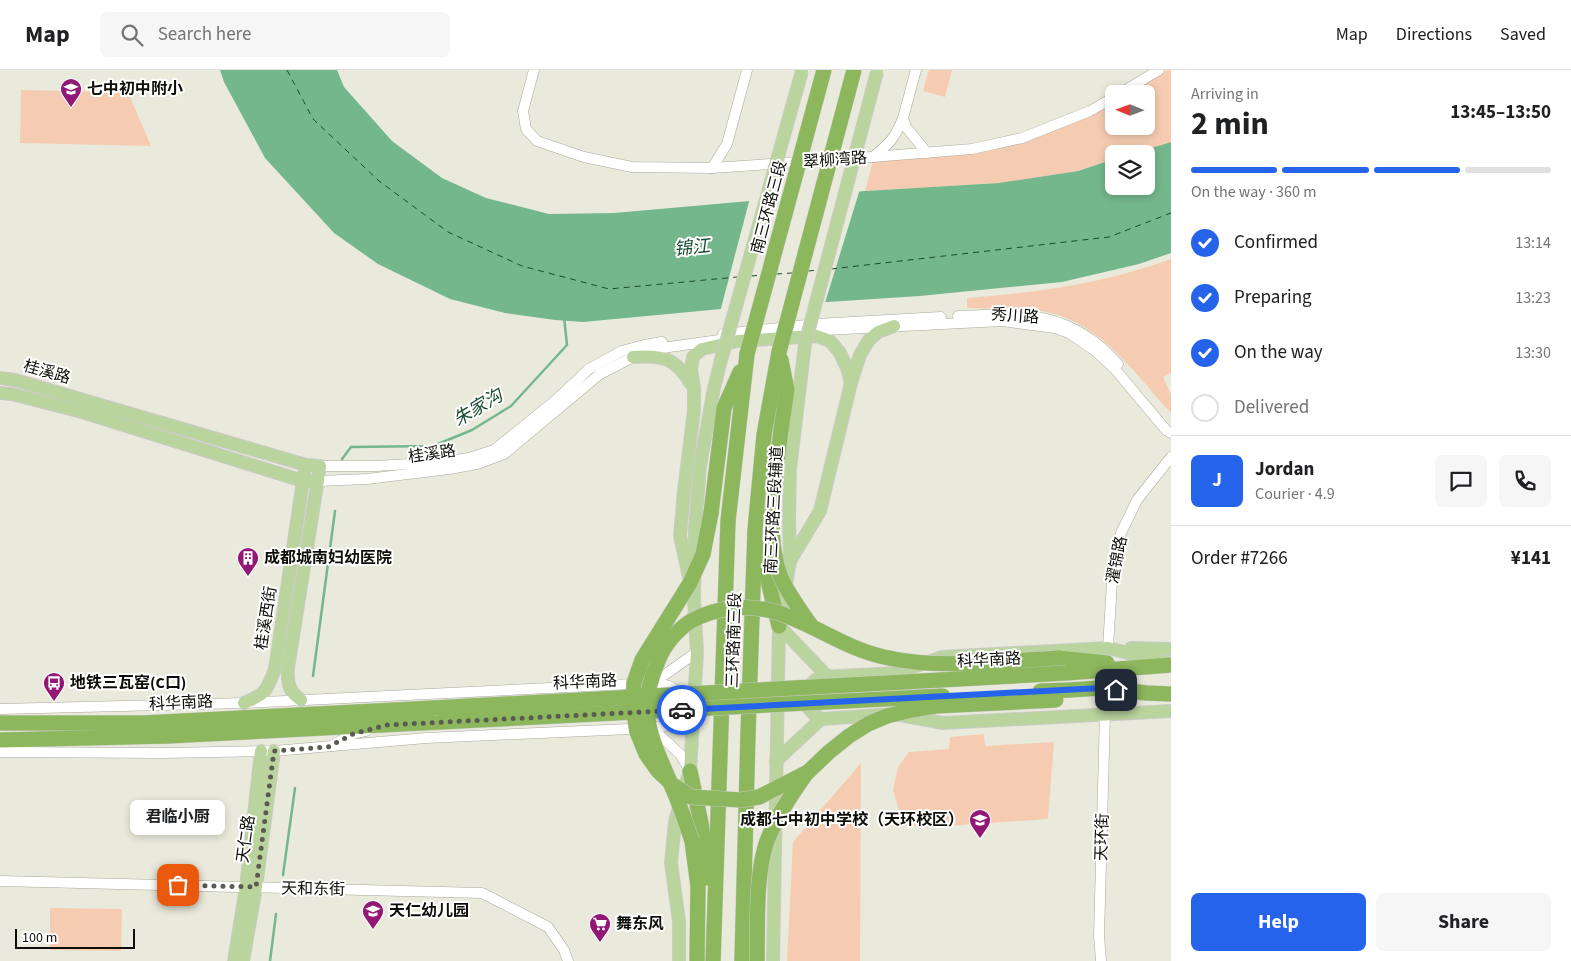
<!DOCTYPE html>
<meta charset="utf-8">
<style>
body{margin:0;font-family:"Source Sans 3","Noto Sans SC",sans-serif;background:#f6f6f6;color:#202124;height:100vh;display:flex;flex-direction:column;font-size:19px;white-space:nowrap}
*{box-sizing:border-box;margin:0}
p{font-size:16px;color:#757577}
.icon{flex:none;width:28px;height:28px;fill:none;stroke:currentColor;stroke-width:2;stroke-linecap:round;stroke-linejoin:round}
.map{position:relative;flex:1;overflow:hidden}
.details{display:flex;flex-direction:column;background:#fff;width:400px}
.details>*{flex:none}
.needle{width:32px;rotate:271deg}
.buttons{position:absolute;left:1105px;top:15px;display:grid;gap:10px}
.buttons a{display:grid;place-items:center;width:50px;height:50px;border-radius:8px;background:#fff;box-shadow:0 2px 8px #0003;font-size:25px}
.scale{position:absolute;left:15px;bottom:12px;width:120px;box-sizing:border-box;padding-left:5px;border:2px solid #0d0d09;border-top:0;font-size:14px;line-height:18px;white-space:nowrap;color:#0d0d09;-webkit-text-stroke:4px #fff;paint-order:stroke}
.pin{position:absolute;display:grid;place-items:center;width:42px;height:42px;color:#fff;margin:-21px;border-radius:10px;box-shadow:0 2px 8px #0006}
.courier{position:absolute;display:grid;place-items:center;width:50px;height:50px;margin:-25px;border:4px solid #2563eb;border-radius:50%;background:#fff;color:#222;box-shadow:0 1px 6px #0007}
.bubble{position:absolute;height:35px;border-radius:8px;background:#fff;box-shadow:0 2px 8px #0003;font-size:16px;font-weight:700;line-height:35px;text-align:center}
.headline em{font-style:normal;font-weight:700}
.headline div{display:flex;flex-direction:column-reverse}
.headline{display:flex;align-items:center;justify-content:space-between;height:85px;padding:0 20px}
h1{font-size:32px;font-weight:700;line-height:38px}
.bar{display:grid;grid-template-columns:repeat(4,1fr);gap:8px 5px;align-content:center;height:60px;padding:0 20px}
.bar i{height:6px;border-radius:4px;background:#e0e0e0}
.bar .current{background:#2563eb}
.bar p{grid-column:span 4}
.line{display:flex;align-items:center;gap:12px;padding:0 20px;border-top:1px solid #e0e0e0}
.line div{flex:1}
.round{display:grid;place-items:center;flex:none;width:52px;height:52px;border-radius:8px;background:#f6f6f6}
ol{padding:0 20px;list-style:none}
li{display:flex;align-items:center;gap:15px;height:55px}
li p{margin-inline-start:auto}
li .icon{padding:5px;border-radius:50%;background:#2563eb;color:#fff;stroke-width:4}
li:last-child{color:#757577}
li i{width:28px;height:28px;border:2px solid #e0e0e0;border-radius:50%}
.primary-button{display:flex;gap:10px;margin-top:auto;padding:10px 20px}
.primary-button a{flex:1;height:58px;border-radius:8px;background:#2563eb;color:#fff;font-size:20px;font-weight:700;line-height:58px;text-align:center}
.primary-button a+a{background:#f6f6f6;color:#202124}
header{display:flex;align-items:center;gap:30px;box-sizing:border-box;height:70px;padding:0 25px;background:#fff;border-bottom:1px solid #e0e0e0}
header strong{font-size:24px}
nav{display:flex;gap:28px;margin-inline-start:auto;font-size:18px}
.search{width:350px;height:45px;background:#f6f6f6;display:flex;align-items:center;gap:12px;box-sizing:border-box;padding:0 18px;border-radius:8px;color:#757577;font-size:19px}
main{display:flex;flex:1;min-height:0}
.map>svg:first-child{display:block}
</style>
<header>
<strong>Map</strong>
<div class="search"><svg class="icon" aria-label="search" viewBox="0 0 24 24"><circle cx="10" cy="10" r="6"/><path d="M15 15l6 6"/></svg>Search here</div>
<nav><a>Map</a><a>Directions</a><a>Saved</a></nav>
</header>
<main>
<div class="map">
<svg width="1171" height="891" viewBox="0 0 1171 891">
<rect width="100%" height="100%" fill="#eaeadc"/>
<g fill="#f5ccb1">
<path d="M929,0H952L945,27L923,21Z"/>
<path d="M1168,0H1171V72L1132,84H1114V89L1078,101L999,113L865,121L873,92L985,80L1114,32V56H1146V24H1128Z"/>
<path d="M21,20L128,22L151,76L20,73Z"/>
<path d="M1171,189V303L1163,307L1171,325V343C1128,296 1095,243 1025,239C1006,238 986,239 967,238V228C1037,223 1105,213 1171,189Z"/>
<path d="M984,664L985,676L1054,672L1048,749L920,758L909,753L900,744L893,720L898,697L909,682L949,679L950,667Z"/>
<path d="M861,693L860,891H787L793,772Z"/>
<path d="M50,838L122,839L121,881L50,880Z"/>
</g>
<path fill="#75b78c" d="M220,0H337L344,17L392,71L442,108L486,128L549,144L614,143L865,121L999,113L1078,101L1114,89V116H1146V84H1132L1171,72V183L1139,194L1062,212L920,226L721,239L583,252L555,250L505,243L450,229L378,194L334,163L265,88L224,12Z"/>
<path fill="#eaeadc" d="M860,119L824,236L720,242L750,128Z"/>
<g fill="none" stroke-linecap="round" stroke-linejoin="round">
<g stroke="#75b78c" stroke-width="2.5">
<path d="M342,389L351,377L433,376L472,360L511,336L567,275L564,247"/>
<path d="M313,606L335,441"/>
<path d="M283,805L295,718"/>
<path d="M270,891L276,844"/>
</g>
<g stroke="#1a4c2f" stroke-width="1" stroke-dasharray="6 5" stroke-linecap="butt">
<path d="M287,0L313,49L379,111L448,162L522,196L609,219L737,207"/>
<path d="M831,199L1109,167L1171,143"/>
<path d="M808,201L819,200"/>
<path d="M776,204L792,203"/>
<path d="M751,206L762,205"/>
</g>
<g stroke="#a8a89c" stroke-width="11">
<g id="minor">
<path d="M534,0L523,41L526,59L537,71L584,87L632,97L712,98L872,87L972,79L1022,68L1090,41L1114,27"/>
<path d="M916,0L903,48L906,57L927,83"/>
<path d="M1119,24L1159,0"/>
<path d="M873,87C890,73 895,68 903,48"/>
<path d="M712,98L727,74L747,0"/>
<path d="M958,246C1024,243 1070,240 1118,294"/>
<path d="M805,261L1002,251L1055,258L1069,263L1094,280L1114,298L1166,360L1171,363"/>
<path d="M723,264L816,254L941,247"/>
<path d="M320,396H376L443,392L469,388L494,380L556,330L589,299L622,281L644,275L662,272"/>
<path d="M318,411L367,409L449,399L477,394L504,384L600,304L633,287L655,279L719,270"/>
<path d="M1108,578L1113,495L1121,463L1137,430L1171,387"/>
<path d="M0,639L244,633L653,613L697,582"/>
<path d="M652,658C659,657 666,657 671,653C683,644 682,623 669,616C665,614 658,614 653,613"/>
<path d="M331,676L353,664L366,661"/>
<path d="M0,682L163,683L274,681L426,668L652,658L680,684L690,701"/>
<path d="M0,811L482,823L548,857L564,880L568,891"/>
<path d="M1101,891L1099,866L1105,644"/>
</g>
</g>
<g stroke="#cacac9" stroke-width="14">
<g id="major">
<path d="M633,287C662,285 675,287 691,314"/>
<path d="M0,308L15,310L306,395L320,396L288,598C287,613 289,622 301,630"/>
<path d="M0,323L12,324L82,342L303,411H318"/>
<path d="M790,491L820,441L851,313L860,285L869,270L878,262L894,256"/>
<path d="M689,507L680,466L684,421L694,340V318L691,299L693,287L702,279L738,271L816,266L830,271L840,283L847,298L851,313"/>
<path d="M779,556L827,606"/>
<path d="M1131,578L1171,579"/>
<path d="M1169,593L1108,578L942,587L897,603L820,607C800,619 802,638 821,649L895,644L943,653L1171,641"/>
<path d="M244,633C266,624 266,622 275,599L304,404"/>
<path d="M776,691L821,649"/>
<path d="M687,710L690,701L697,582L694,529L695,459L700,396L714,318L721,290"/>
<path d="M234,891L246,817L261,681"/>
<path d="M243,891L256,817L274,681"/>
<path d="M679,891V851L671,793L675,752L681,731"/>
<path d="M773,891L779,556L790,491L789,450L790,399L805,274"/>
</g>
</g>
<g stroke="#cacac9" stroke-width="16">
<g id="highway">
<path d="M781,290L787,320L781,360"/>
<path d="M711,443L724,338L740,302"/>
<path d="M760,478L779,556"/>
<path d="M1058,588L1107,593"/>
<path d="M1066,603L1171,595"/>
<path d="M1069,620L1101,618L1147,623L1171,624"/>
<path d="M0,653H144L434,638"/>
<path d="M0,670L168,666L440,652"/>
<path d="M690,701L701,753L708,808"/>
<path d="M692,771L698,816L697,891"/>
<path d="M713,891L728,451L747,284"/>
<path d="M742,891L748,664L755,460L764,365L779,282"/>
</g>
</g>
<use href="#minor" stroke="#fff" stroke-width="10"/>
<use href="#major" stroke="#bad49d" stroke-width="12"/>
<use href="#highway" stroke="#8cb75c" stroke-width="15"/>
<g stroke="#cacac9" stroke-width="14" stroke-linecap="butt">
<g id="major-bridge">
<path d="M805,274L877,2"/>
<path d="M721,290L802,1"/>
</g>
</g>
<g stroke="#cacac9" stroke-width="16" stroke-linecap="butt">
<g id="highway-bridge">
<path d="M779,282L854,0"/>
<path d="M747,284L824,0"/>
<path d="M781,360C776,405 764,461 780,505C787,523 801,541 812,557"/>
<path d="M711,443L703,484L690,513L642,590L634,613L633,637L637,662L646,684L658,701L673,715L691,727L741,730L759,727L808,702L829,682L849,666L868,654L887,646L912,640L935,636L1056,630"/>
<path d="M1040,621L1069,620"/>
<path d="M434,638L1066,603"/>
<path d="M440,652L943,626"/>
<path d="M692,771C686,753 680,735 672,717C652,668 635,644 658,591C664,575 677,560 691,551C716,537 748,534 776,542C814,554 844,578 884,587C939,600 1002,591 1058,588"/>
<path d="M757,891C758,855 755,805 767,771C776,747 791,725 806,704"/>
</g>
</g>
<use href="#major-bridge" stroke="#bad49d" stroke-width="12"/>
<use href="#highway-bridge" stroke="#8cb75c" stroke-width="15"/>
</g>
<g fill="none" stroke-linecap="round" stroke-linejoin="round">
<path stroke="#5a5a53" stroke-width="5" stroke-dasharray="0 9" d="M178,815L256,817L274,681L328,677L353,664L387,655L682,640"/>
<path stroke="#2563eb" stroke-width="6" d="M682,640L1101,618L1116,620"/>
</g>
<defs>
<g id="school-pin" transform="scale(1.125)"><path d="M0 17L-7.5 6A9.5 9.5 0 1 1 7.5 6Z" fill="#921875" stroke="#fff"/><path d="M0-5L7-2L0 1L-7-2ZM-4 1L0 2.5L4 1V4Q0 6-4 4Z" fill="#fff"/></g>
<g id="building-pin" transform="scale(1.125)"><path d="M0 17L-7.5 6A9.5 9.5 0 1 1 7.5 6Z" fill="#921875" stroke="#fff"/><path d="M-4-6H4V6H1V3H-1V6H-4ZM-2.5-4.3h1.7v1.8h-1.7ZM.8-4.3h1.7v1.8H.8ZM-2.5-1h1.7V.8h-1.7ZM.8-1h1.7V.8H.8Z" fill="#fff"/></g>
<g id="bus-pin" transform="scale(1.125)"><path d="M0 17L-7.5 6A9.5 9.5 0 1 1 7.5 6Z" fill="#921875" stroke="#fff"/><path d="M-5-6H5V4H4V6H2V4H-2V6H-4V4H-5ZM-3.5-4V0h7V-4ZM-3.5 1.2v1.5H-2V1.2ZM2 1.2v1.5H3.5V1.2Z" fill="#fff"/></g>
<g id="supermarket-pin" transform="scale(1.125)"><path d="M0 17L-7.5 6A9.5 9.5 0 1 1 7.5 6Z" fill="#921875" stroke="#fff"/><path d="M-6-5.5h2.5l.6 2H6L4.5 2H-2.5L-4.4-4H-6ZM-1.5 3.2a1.3 1.3 0 1 0 .1 0ZM3 3.2a1.3 1.3 0 1 0 .1 0Z" fill="#fff"/></g>
</defs>
<g fill-rule="evenodd">
<use href="#school-pin" x="71" y="19"/>
<use href="#building-pin" x="248" y="488"/>
<use href="#bus-pin" x="54" y="613"/>
<use href="#school-pin" x="980" y="750"/>
<use href="#school-pin" x="373" y="841"/>
<use href="#supermarket-pin" x="600" y="854"/>
</g>
<g text-anchor="middle" dominant-baseline="central" stroke-width="4" stroke-linejoin="round" paint-order="stroke">
<g font-size="16" font-weight="bold" fill="#0d0d09" stroke="#fff" text-anchor="start">
<text x="87" y="19">七中初中附小</text>
<text x="264" y="488">成都城南妇幼医院</text>
<text x="70" y="613">地铁三瓦窑(C口)</text>
<text x="964" y="750" text-anchor="end">成都七中初中学校（天环校区）</text>
<text x="389" y="841">天仁幼儿园</text>
<text x="616" y="854">舞东风</text>
</g>
<g font-size="16" fill="#0d0d09" stroke="#fff">
<text transform="translate(835 90) rotate(-4)">翠柳湾路</text>
<text transform="translate(769 137) rotate(-75)">南三环路三段</text>
<text transform="translate(1015 246) rotate(4)">秀川路</text>
<text transform="translate(47 302) rotate(16)">桂溪路</text>
<text transform="translate(432 384) rotate(-8)">桂溪路</text>
<text transform="translate(774 440) rotate(-87)">南三环路三段辅道</text>
<text transform="translate(1117 490) rotate(-79)">濯锦路</text>
<text transform="translate(266 548) rotate(-81)">桂溪西街</text>
<text transform="translate(734 570) rotate(-88)">三环路南三段</text>
<text transform="translate(989 590) rotate(-3)">科华南路</text>
<text transform="translate(585 612) rotate(-3)">科华南路</text>
<text transform="translate(181 633) rotate(-3)">科华南路</text>
<text transform="translate(1102 767) rotate(-88)">天环街</text>
<text transform="translate(246 769) rotate(-82)">天仁路</text>
<text transform="translate(313 819) rotate(1)">天和东街</text>
</g>
<g font-size="18" font-style="italic" fill="#1a4c2f" stroke="#fff">
<text transform="translate(692 178) rotate(-6)">锦江</text>
<text transform="translate(478 338) rotate(-31)">朱家沟</text>
</g>
</g>
</svg>
<div class="buttons">
<a><svg class="needle" viewBox="-14 -14 28 28"><path d="M0-13l5 13h-10z" fill="#e53935"/><path d="M0 13l5-13h-10z" fill="#757577"/></svg></a>
<a><svg class="icon" aria-label="layers" viewBox="0 0 24 24"><path d="M12 4l9 5-9 5-9-5zM3 14l9 5 9-5"/></svg></a>
</div>
<div class="scale">100 m</div>
<div class="pin" style="left:178px;top:815px;background:#ea580c"><svg class="icon" aria-label="bag" viewBox="0 0 24 24"><path d="M5 8h14l-1 12H6zM9 8a3 3 0 0 1 6 0"/></svg></div>
<div class="pin" style="left:1116px;top:620px;background:#1f2937"><svg class="icon" aria-label="home" viewBox="0 0 24 24"><path d="M3 11l9-7 9 7M6 9v11h12V9"/></svg></div>
<div class="courier" style="left:682px;top:640px"><svg class="icon" aria-label="car" viewBox="0 0 24 24"><path d="M5 17H2v-5l4-1 3-4h7l3 4 3 1v5h-3M9 17h6M6 11h13"/><circle cx="7" cy="17" r="2"/><circle cx="17" cy="17" r="2"/></svg></div>
<div class="bubble" style="left:130px;top:730px;width:95px">君临小厨</div>
</div>
<section class="details">
<div class="headline"><div><h1>2 min</h1><p>Arriving in</p></div><em>13:45–13:50</em></div>
<div class="bar"><i class="current"></i><i class="current"></i><i class="current"></i><i></i><p>On the way · 360 m</p></div>
<ol>
<li><svg class="icon" aria-label="check" viewBox="0 0 24 24"><path d="M5 12l5 5 9-10"/></svg>Confirmed<p>13:14</p></li>
<li><svg class="icon" aria-label="check" viewBox="0 0 24 24"><path d="M5 12l5 5 9-10"/></svg>Preparing<p>13:23</p></li>
<li><svg class="icon" aria-label="check" viewBox="0 0 24 24"><path d="M5 12l5 5 9-10"/></svg>On the way<p>13:30</p></li>
<li><i></i>Delivered</li>
</ol>
<div class="line" style="height:90px"><b class="round" style="background:#2563eb;color:#fff">J</b><div><b>Jordan</b><p>Courier · 4.9</p></div><a class="round"><svg class="icon" aria-label="chat" viewBox="0 0 24 24"><path d="M4 5h16v11H9l-5 4z"/></svg></a><a class="round"><svg class="icon" aria-label="phone" viewBox="0 0 24 24"><path d="M5 4h4l2 5-3 2q2 4 5 5l2-3 5 2v4C11 20 4 13 5 4z"/></svg></a></div>
<div class="line" style="height:65px"><div>Order #7266</div><b>¥141</b></div>
<div class="primary-button"><a>Help</a><a>Share</a></div>
</section>
</main>
